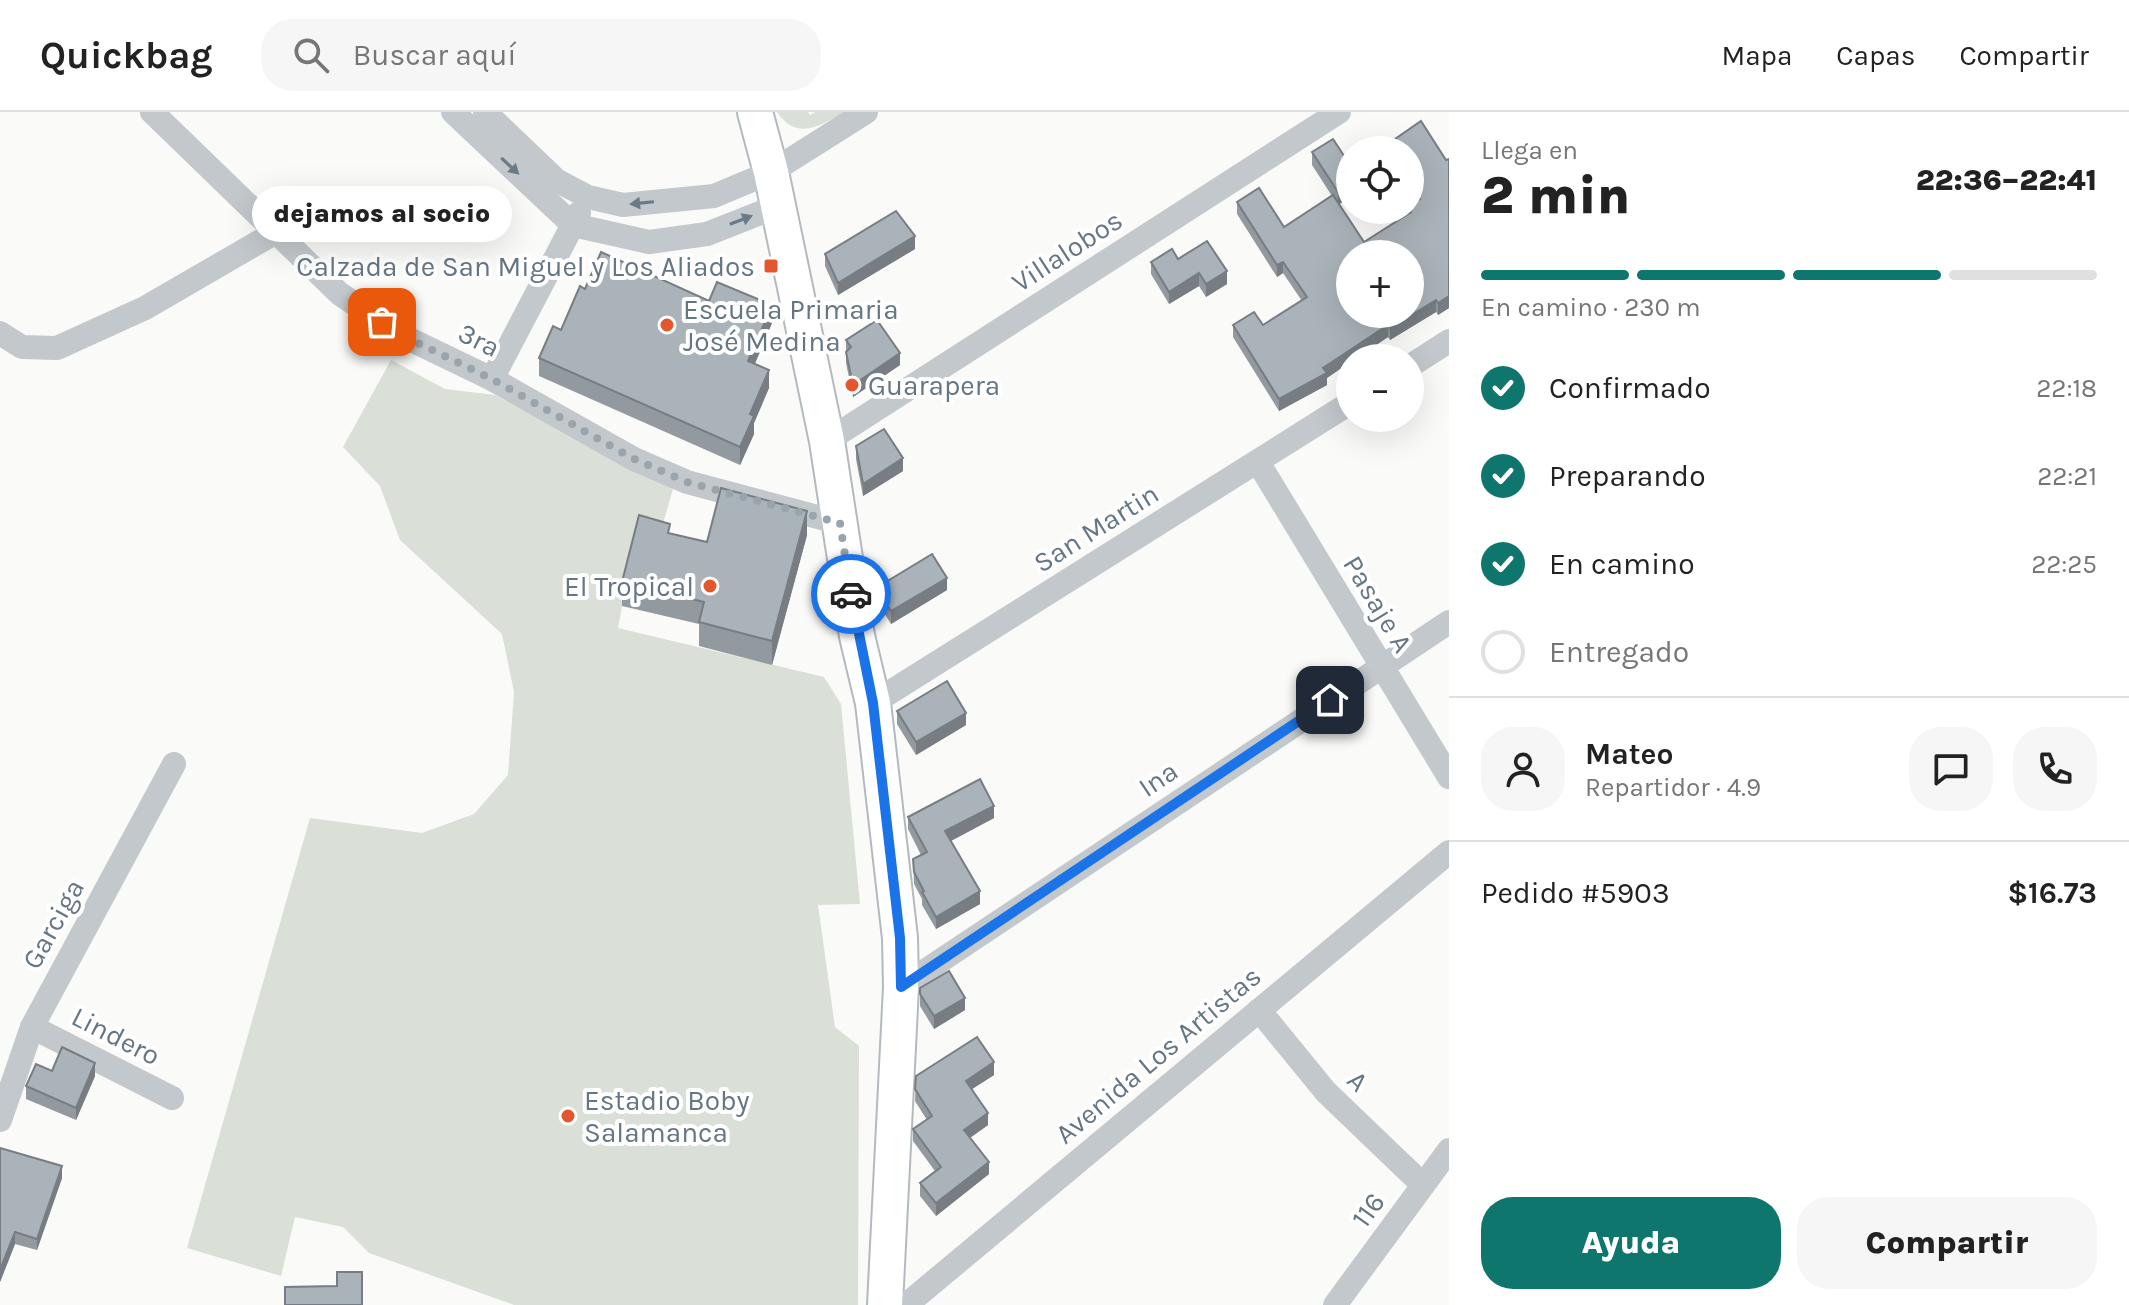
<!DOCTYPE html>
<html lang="es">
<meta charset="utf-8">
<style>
body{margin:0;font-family:Karla,sans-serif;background:#f6f6f6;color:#222;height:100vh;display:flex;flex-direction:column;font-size:30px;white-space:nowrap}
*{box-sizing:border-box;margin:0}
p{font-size:26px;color:#767676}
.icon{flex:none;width:44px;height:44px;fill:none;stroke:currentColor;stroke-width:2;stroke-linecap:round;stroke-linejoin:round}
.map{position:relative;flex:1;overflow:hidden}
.drawer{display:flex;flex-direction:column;background:#fff;width:680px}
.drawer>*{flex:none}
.controls{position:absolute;left:1336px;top:24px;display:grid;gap:16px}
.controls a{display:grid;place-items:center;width:88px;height:88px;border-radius:50%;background:#fff;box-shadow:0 8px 32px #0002;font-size:40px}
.pin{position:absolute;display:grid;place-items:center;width:68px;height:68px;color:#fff;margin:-34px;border-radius:16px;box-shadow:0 4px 12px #0006}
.courier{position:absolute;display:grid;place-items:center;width:80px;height:80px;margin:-40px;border:6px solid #1a73e8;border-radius:50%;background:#fff;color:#222;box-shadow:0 2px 10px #0007}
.bubble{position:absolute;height:56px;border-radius:28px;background:#fff;box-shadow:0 8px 32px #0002;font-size:26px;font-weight:800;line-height:56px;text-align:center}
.head em{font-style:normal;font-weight:800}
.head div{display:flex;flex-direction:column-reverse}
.head{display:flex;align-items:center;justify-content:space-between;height:136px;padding:0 32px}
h1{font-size:52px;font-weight:800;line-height:60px}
.bar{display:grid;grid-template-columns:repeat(4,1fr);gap:12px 8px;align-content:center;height:96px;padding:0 32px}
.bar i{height:10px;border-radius:6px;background:#e0e0e0}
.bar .current{background:#0f766e}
.bar p{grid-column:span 4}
.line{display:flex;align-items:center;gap:20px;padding:0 32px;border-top:2px solid #e0e0e0}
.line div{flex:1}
.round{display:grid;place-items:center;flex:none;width:84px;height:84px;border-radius:32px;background:#f6f6f6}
ol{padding:0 32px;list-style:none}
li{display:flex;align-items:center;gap:24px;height:88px}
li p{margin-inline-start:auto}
li .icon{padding:8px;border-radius:50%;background:#0f766e;color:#fff;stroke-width:4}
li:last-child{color:#767676}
li i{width:44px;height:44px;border:4px solid #e0e0e0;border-radius:50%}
.cta{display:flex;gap:16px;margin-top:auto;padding:16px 32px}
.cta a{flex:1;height:92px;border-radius:32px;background:#0f766e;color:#fff;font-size:32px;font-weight:800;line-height:92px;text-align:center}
.cta a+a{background:#f6f6f6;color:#222}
header{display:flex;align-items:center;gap:48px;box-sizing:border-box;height:112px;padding:0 40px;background:#fff;border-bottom:2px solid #e0e0e0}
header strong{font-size:38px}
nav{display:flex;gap:44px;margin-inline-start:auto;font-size:28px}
.search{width:560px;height:72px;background:#f6f6f6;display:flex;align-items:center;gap:20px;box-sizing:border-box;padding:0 28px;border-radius:32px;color:#767676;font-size:30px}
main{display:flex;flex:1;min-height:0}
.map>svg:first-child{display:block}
</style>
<header>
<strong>Quickbag</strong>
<div class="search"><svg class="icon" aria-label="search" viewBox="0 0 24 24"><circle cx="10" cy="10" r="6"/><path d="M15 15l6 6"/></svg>Buscar aquí</div>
<nav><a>Mapa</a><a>Capas</a><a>Compartir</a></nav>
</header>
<main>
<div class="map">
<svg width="1449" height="1193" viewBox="0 0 1449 1193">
<rect width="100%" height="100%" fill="#fafaf8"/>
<g fill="#dadfd7">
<path d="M777,0H808L810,3L815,0H846C819,13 798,30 777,0Z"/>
<path d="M391,248L445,277L495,283L673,377L657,432L622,494L618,516L824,565L841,592L860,792L818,793L835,915L859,934L858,1193H514L369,1141L343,1115L295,1105L281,1164L187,1136L310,706L422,721L474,702L508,663L514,580L502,522L400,428L380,374L343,335Z"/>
</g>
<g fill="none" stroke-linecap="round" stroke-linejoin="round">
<g stroke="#b3babf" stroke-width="38">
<path id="secondary" d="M755,0L771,60L827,329L857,524L873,591L900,826L901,875L885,1193"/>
</g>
<g stroke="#c3c8cc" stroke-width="24">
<path d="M152,0L340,182L403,224L492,267L634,347L687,370L840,411"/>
<path d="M453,0L573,113L649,130L707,122L778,94"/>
<path d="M485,0L556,68L588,85L623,93L714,84L771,60L866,0"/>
<path d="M0,221L22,235L57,236L145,196L276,120"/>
<path d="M1410,254L1449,229"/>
<path d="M492,267L579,101"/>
<path d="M827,329L1339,0"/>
<path d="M1258,350L1449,665"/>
<path d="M873,591L1350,291"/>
<path d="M901,875L1449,510"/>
<path d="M1259,898L1326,980L1423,1073"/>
<path d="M32,915L172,986"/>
<path d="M0,1008L32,915L174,652"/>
<path d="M906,1193L1449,740"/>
<path d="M1335,1193L1449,1038"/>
</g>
<use href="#secondary" stroke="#fff" stroke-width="34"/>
</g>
<g fill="#929a9f" fill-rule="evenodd">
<path d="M1421,9L1446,48L1449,47V196L1438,203L1436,200L1390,228L1388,225L1357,246H1350V250L1327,266V273L1279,299L1233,225V213L1254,200L1263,213L1302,189L1283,161L1277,165L1237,102V90L1259,76L1284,115L1332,84L1312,53V40L1333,27L1350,53V85L1339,92L1364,130L1407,102V98H1410V93L1415,90L1410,83V38H1385V34ZM1350,142H1410V202H1350Z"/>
<path d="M915,137L838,183L825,154V142Z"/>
<path d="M1178,147L1227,172L1206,185L1199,174L1169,192L1151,162V150Z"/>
<path d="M585,177L709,189L772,211L755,252L769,276L754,311V322L740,353L539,264V246L561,218Z"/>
<path d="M846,228L900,253L853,285L846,251Z"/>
<path d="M856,334L903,359L863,384L856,347Z"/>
<path d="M670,421L707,430L807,423L772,553L699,534V512L622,494V470Z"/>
<path d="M876,476L947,478L891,512L876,488Z"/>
<path d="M897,599L966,613L916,643L897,612Z"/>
<path d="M908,705L994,706L951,729L980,792L936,817L922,793V787L914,772L913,747L921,743L908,717Z"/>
<path d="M920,876L965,898L934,917L920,894Z"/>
<path d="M52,959L95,964L76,1008L26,987V974Z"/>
<path d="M994,963L972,977L988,1013L970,1026L989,1062L936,1104L920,1084V1071L935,1059L913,1029V1017L927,1008L915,989L916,964Z"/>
<path d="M0,1036L62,1066L37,1138L15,1132L0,1170Z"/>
</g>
<g fill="#777d82">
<path d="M1350,73V85L1338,93V80Z"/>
<path d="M915,124V137L838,183V171Z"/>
<path d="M1283,150V161L1277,165V153Z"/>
<path d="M1227,159V172L1206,185V172Z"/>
<path d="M1199,161V174L1169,192V180Z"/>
<path d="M1449,184V196L1438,203V191Z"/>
<path d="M1436,188V200L1390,228V216Z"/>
<path d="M772,193V211L748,267V249Z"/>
<path d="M1388,213V225L1357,246H1350V250L1327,266V273L1279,299V287L1323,256Z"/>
<path d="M900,241V253L853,285V273Z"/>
<path d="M769,258V276L754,311V322L740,353V335L750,302Z"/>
<path d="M903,346V359L863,384V372Z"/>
<path d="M807,399V423L772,553V529Z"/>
<path d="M947,466V478L891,512V499Z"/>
<path d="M966,601V613L916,643V630Z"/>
<path d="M994,694V706L945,732V719Z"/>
<path d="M980,779V792L936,817V805Z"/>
<path d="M965,886V898L934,917V904Z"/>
<path d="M994,950V963L966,981V969Z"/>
<path d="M95,951V964L76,1008V996Z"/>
<path d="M988,1001V1013L964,1030V1018Z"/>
<path d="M989,1050V1062L936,1104V1091Z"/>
<path d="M62,1054V1066L37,1138V1127Z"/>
<path d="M15,1120V1132L0,1170V1158Z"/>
</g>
<g fill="#aab3b9" stroke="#777d82" stroke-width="2" fill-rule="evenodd">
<path d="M1421,9L1446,48L1449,47V184L1438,191L1436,188L1390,216L1388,213L1323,256L1327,261L1279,287L1233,213L1254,200L1263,213L1307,185L1283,150L1277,153L1237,90L1259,76L1284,115L1333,83L1364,130L1411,100L1409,98L1410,93L1420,87L1410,71V38H1388L1385,34ZM1350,142H1410V202H1350Z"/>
<path d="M1333,27L1350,53V73L1338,80L1312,40Z"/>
<path d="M896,99L915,124L838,171L825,142Z"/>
<path d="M1207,129L1227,159L1206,172L1199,161L1169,180L1151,150L1172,137L1178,147Z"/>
<path d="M601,140L709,189L717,170L772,193L748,249L769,258L750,302L754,304L740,335L539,246L553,214L561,218L580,174L585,177Z"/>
<path d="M877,208L900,241L853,273L846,240L851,235L846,228Z"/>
<path d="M884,317L903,346L863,372L856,334Z"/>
<path d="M721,376L807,399L772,529L699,510L704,490L622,470L639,403L670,412L668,421L707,430Z"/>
<path d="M932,442L947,466L891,499L876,476Z"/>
<path d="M947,569L966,601L916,630L897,599Z"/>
<path d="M980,667L994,694L945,719L980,779L936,805L922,780L924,779L914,760L913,747L927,740L908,705Z"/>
<path d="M949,859L965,886L934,904L920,882V876Z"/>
<path d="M977,925L994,950L966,969L988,1001L964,1018L989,1050L936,1091L920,1071L941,1055L913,1017L932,1004L915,977L916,964Z"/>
<path d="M62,935L95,951L76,996L26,974L36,952L52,959Z"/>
<path d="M0,1036L62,1054L37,1127L15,1120L0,1158Z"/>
<path d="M337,1160H362V1193H285V1175L337,1174Z"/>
</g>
<defs><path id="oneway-solid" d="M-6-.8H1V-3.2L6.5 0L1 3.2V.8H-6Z" transform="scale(2)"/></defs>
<g fill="#6a7a87">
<use href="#oneway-solid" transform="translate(510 54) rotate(43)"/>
<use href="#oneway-solid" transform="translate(642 91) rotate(174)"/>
<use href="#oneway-solid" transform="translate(741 108) rotate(-21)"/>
</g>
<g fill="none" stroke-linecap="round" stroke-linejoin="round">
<path stroke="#99a4ac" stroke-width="8" stroke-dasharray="0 14.4" d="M382,210L403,224L492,267L634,347L687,370L840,411L851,482"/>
<path stroke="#1a73e8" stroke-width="10" d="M851,482L873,591L900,826L901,875L1330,588"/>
</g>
<g fill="#e4572e" stroke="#fff" stroke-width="3">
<rect x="763" y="146" width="16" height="16" rx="4"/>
<circle cx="667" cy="213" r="8"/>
<circle cx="852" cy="273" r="8"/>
<circle cx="710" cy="474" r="8"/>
<circle cx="568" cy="1004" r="8"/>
</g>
<g text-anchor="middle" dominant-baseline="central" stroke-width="8" stroke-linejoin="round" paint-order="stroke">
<g font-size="28" fill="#657683" stroke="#fff">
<text transform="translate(1067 139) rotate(-33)">Villalobos</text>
<text transform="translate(479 228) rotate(26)">3ra</text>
<text transform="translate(1096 416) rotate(-32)">San Martin</text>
<text transform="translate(1378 492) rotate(59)">Pasaje A</text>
<text transform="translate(1158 667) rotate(-34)">Ina</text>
<text transform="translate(53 812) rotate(-61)">Garciga</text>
<text transform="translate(116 924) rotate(27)">Lindero</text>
<text transform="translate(1158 943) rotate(-40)">Avenida Los Artistas</text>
<text transform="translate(1358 969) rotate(45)">A</text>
<text transform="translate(1368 1098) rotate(-54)">116</text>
</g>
<g font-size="28" fill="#657683" stroke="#fff" text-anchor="start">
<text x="755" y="154" text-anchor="end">Calzada de San Miguel y Los Aliados</text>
<text x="683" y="197">Escuela Primaria<tspan x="683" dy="32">José Medina</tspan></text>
<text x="868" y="273">Guarapera</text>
<text x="694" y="474" text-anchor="end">El Tropical</text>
<text x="584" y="988">Estadio Boby<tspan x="584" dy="32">Salamanca</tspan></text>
</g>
</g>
</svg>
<div class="controls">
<a><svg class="icon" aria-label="locate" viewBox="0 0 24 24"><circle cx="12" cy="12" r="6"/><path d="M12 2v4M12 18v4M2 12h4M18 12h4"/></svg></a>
<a>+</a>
<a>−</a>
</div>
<div class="pin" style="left:382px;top:210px;background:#ea580c"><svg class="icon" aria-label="bag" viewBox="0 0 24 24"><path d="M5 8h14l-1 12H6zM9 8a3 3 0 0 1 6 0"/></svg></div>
<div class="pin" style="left:1330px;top:588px;background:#1f2937"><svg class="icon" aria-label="home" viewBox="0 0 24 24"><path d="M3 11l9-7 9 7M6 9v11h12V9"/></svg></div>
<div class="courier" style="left:851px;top:482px"><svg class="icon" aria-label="car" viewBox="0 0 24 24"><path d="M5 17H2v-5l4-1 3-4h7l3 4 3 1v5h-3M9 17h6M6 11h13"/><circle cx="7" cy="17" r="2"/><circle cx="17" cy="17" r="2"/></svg></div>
<div class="bubble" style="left:252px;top:74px;width:260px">dejamos al socio</div>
</div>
<section class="drawer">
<div class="head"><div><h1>2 min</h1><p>Llega en</p></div><em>22:36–22:41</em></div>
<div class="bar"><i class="current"></i><i class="current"></i><i class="current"></i><i></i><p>En camino · 230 m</p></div>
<ol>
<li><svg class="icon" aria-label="check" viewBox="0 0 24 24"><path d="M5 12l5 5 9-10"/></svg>Confirmado<p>22:18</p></li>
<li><svg class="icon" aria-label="check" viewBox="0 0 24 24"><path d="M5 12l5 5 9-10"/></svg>Preparando<p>22:21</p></li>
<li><svg class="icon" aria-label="check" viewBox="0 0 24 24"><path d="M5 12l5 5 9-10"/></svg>En camino<p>22:25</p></li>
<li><i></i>Entregado</li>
</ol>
<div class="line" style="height:144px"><a class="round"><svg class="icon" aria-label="person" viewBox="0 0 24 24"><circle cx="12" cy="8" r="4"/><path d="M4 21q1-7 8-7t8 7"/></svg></a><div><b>Mateo</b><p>Repartidor · 4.9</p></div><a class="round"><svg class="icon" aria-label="chat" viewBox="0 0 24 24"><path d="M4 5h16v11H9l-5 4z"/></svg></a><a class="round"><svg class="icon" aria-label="phone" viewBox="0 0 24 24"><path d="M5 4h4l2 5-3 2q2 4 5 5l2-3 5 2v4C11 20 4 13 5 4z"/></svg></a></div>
<div class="line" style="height:104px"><div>Pedido #5903</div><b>$16.73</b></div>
<div class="cta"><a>Ayuda</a><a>Compartir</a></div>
</section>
</main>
